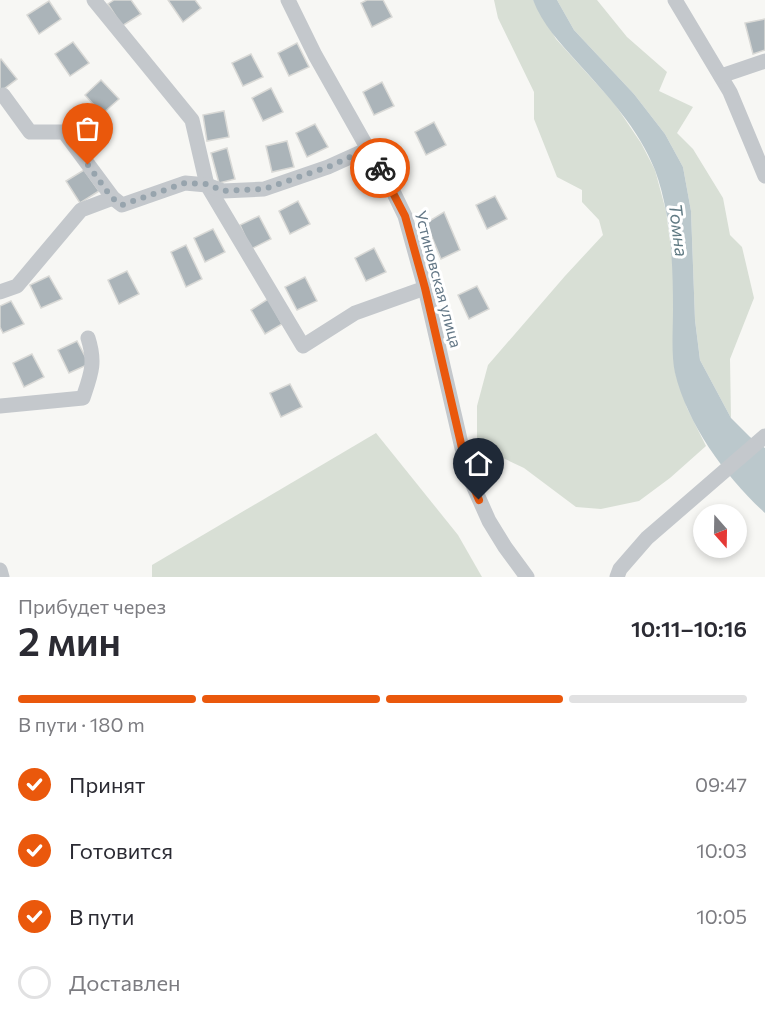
<!DOCTYPE html>
<html lang="ru">
<meta charset="utf-8">
<style>
body{margin:0;font-family:Commissioner,sans-serif;background:#f2f2f3;color:#2b2b33;height:100vh;display:flex;flex-direction:column;font-size:22px;white-space:nowrap}
*{box-sizing:border-box;margin:0}
p{font-size:20px;color:#7c7c81}
.icon{flex:none;width:33px;height:33px;fill:none;stroke:currentColor;stroke-width:2;stroke-linecap:round;stroke-linejoin:round}
.map{position:relative;height:577px;overflow:hidden}
.drawer{display:flex;flex-direction:column;background:#fff;flex:1}
.drawer>*{flex:none}
.needle{width:39px;rotate:160deg}
.buttons{position:absolute;left:693px;top:504px;display:grid;gap:12px}
.buttons a{display:grid;place-items:center;width:54px;height:54px;border-radius:50%;background:#fff;box-shadow:0 3px 9px #0003;font-size:30px}
.pin{position:absolute;display:grid;place-items:center;width:51px;height:51px;color:#fff;margin:-62px -26px;border-radius:50% 50% 50% 0;rotate:-45deg;box-shadow:0 0 6px #0007}
.pin .icon{rotate:45deg}
.courier{position:absolute;display:grid;place-items:center;width:60px;height:60px;margin:-30px;border:4px solid #ea580c;border-radius:50%;background:#fff;color:#222;box-shadow:0 2px 8px #0007}
.summary em{font-style:normal;font-weight:600}
.summary div{display:flex;flex-direction:column-reverse}
.summary{display:flex;align-items:center;justify-content:space-between;height:102px;padding:0 18px}
h1{font-size:39px;font-weight:600;line-height:45px}
.bar{display:grid;grid-template-columns:repeat(4,1fr);gap:9px 6px;align-content:center;height:72px;padding:0 18px}
.bar i{height:8px;border-radius:4px;background:#e1e1e2}
.bar .on{background:#ea580c}
.bar p{grid-column:span 4}
ol{padding:0 18px;list-style:none}
li{display:flex;align-items:center;gap:18px;height:66px}
li p{margin-inline-start:auto}
li .icon{padding:6px;border-radius:50%;background:#ea580c;color:#fff;stroke-width:4}
li:last-child{color:#7c7c81}
li i{width:33px;height:33px;border:3px solid #e1e1e2;border-radius:50%}
.map>svg:first-child{display:block}
</style>
<div class="map">
<svg width="765" height="577" viewBox="0 0 765 577">
<rect width="100%" height="100%" fill="#f7f7f4"/>
<g fill="#d8dfd5">
<path d="M494,0H533L556,39L614,103L641,143L655,170L666,211L673,265L675,372L687,408L706,446L670,478L639,501L601,509L576,507L524,468L482,448L477,439V406L488,365L565,276L603,235L599,220L582,202V190L557,177L534,119V92L498,18Z"/>
<path d="M557,0H597L627,37L667,72L659,91L693,107L677,133L693,149L723,198L730,235L742,247L754,298L730,359L731,418L700,360L695,320L691,211L683,167L665,134L634,94L574,30Z"/>
<path d="M376,433L458,535L482,577H152V565Z"/>
</g>
<path fill="#bbc8cc" d="M533,0H557L574,30L634,94L665,134L683,167L691,211L695,320L700,360L731,418L750,437L765,448V513C726,477 688,426 675,373C671,355 673,328 673,309C673,263 671,214 655,170C639,129 607,95 578,63C561,44 542,24 533,0Z"/>
<g fill="#abb4b9" stroke="#d9d9d6" stroke-width="1.5">
<path d="M114,0H131L141,14L122,26L108,4Z"/>
<path d="M168,0H195L201,8L183,22Z"/>
<path d="M367,0H383L392,17L372,27L361,3Z"/>
<path d="M49,1L61,19L39,34L27,15Z"/>
<path d="M765,19V50L753,54L745,23Z"/>
<path d="M73,42L89,63L70,76L55,54Z"/>
<path d="M297,43L309,67L289,76L278,53Z"/>
<path d="M251,54L263,77L243,86L232,63Z"/>
<path d="M1,59L17,79L0,92V60Z"/>
<path d="M101,80L119,99L102,114L85,95Z"/>
<path d="M382,82L394,106L374,115L363,92Z"/>
<path d="M271,88L283,112L263,121L252,98Z"/>
<path d="M224,111L229,137L207,141L203,115Z"/>
<path d="M434,122L446,145L426,155L415,132Z"/>
<path d="M315,124L328,147L307,157L296,133Z"/>
<path d="M287,141L294,167L272,172L266,146Z"/>
<path d="M227,148L235,179L219,183L211,153Z"/>
<path d="M84,170L99,191L80,203L66,181Z"/>
<path d="M495,196L507,219L487,229L476,205Z"/>
<path d="M298,201L310,224L290,234L279,211Z"/>
<path d="M444,212L460,250L441,259L426,223Z"/>
<path d="M259,216L271,239L251,249L240,225Z"/>
<path d="M213,229L225,252L205,262L194,238Z"/>
<path d="M186,245L202,279L186,287L171,252Z"/>
<path d="M374,248L386,272L366,281L355,258Z"/>
<path d="M127,271L139,294L119,304L108,280Z"/>
<path d="M49,276L62,299L41,308L30,285Z"/>
<path d="M305,277L317,301L297,310L285,287Z"/>
<path d="M477,286L489,309L469,319L458,295Z"/>
<path d="M268,299L282,324L265,334L251,310Z"/>
<path d="M11,301L24,324L3,333L0,327V306Z"/>
<path d="M77,341L89,364L69,373L58,350Z"/>
<path d="M32,354L44,377L24,387L13,363Z"/>
<path d="M290,384L302,407L281,417L270,393Z"/>
</g>
<g fill="none" stroke-linecap="round" stroke-linejoin="round">
<g stroke="#c4c8cc" stroke-width="15">
<path d="M94,0L192,120L207,185L303,346L355,313L425,288"/>
<path d="M288,0L315,55L368,149L388,181L405,216L425,288L468,474L489,521L505,547L527,577"/>
<path d="M675,0L730,92L765,176"/>
<path d="M721,76L765,61"/>
<path d="M3,95L30,132H64L113,198L122,205L185,183L207,185L223,191L264,189L328,167L368,149"/>
<path d="M0,292L17,286L81,210L113,198"/>
<path d="M0,406L83,398C91,374 96,363 88,338"/>
<path d="M0,570L2,577"/>
<path d="M617,577L620,569L647,538L765,436"/>
</g>
</g>
<g fill="none" stroke-linecap="round" stroke-linejoin="round">
<path stroke="#97a4ad" stroke-width="6" stroke-dasharray="0 10.8" d="M88,165L112,198L122,205L185,183L207,184L223,191L264,189L328,167L368,149L380,168"/>
<path stroke="#ea580c" stroke-width="8" d="M380,168L405,216L425,288L468,474L479,500"/>
</g>
<g text-anchor="middle" dominant-baseline="central" stroke-width="6" stroke-linejoin="round" paint-order="stroke">
<g font-size="16" fill="#647887" stroke="#fff">
<text transform="translate(439 279) rotate(75)">Устиновская улица</text>
</g>
<g font-size="18" font-style="italic" fill="#607a83" stroke="#fff">
<text transform="translate(679 230) rotate(83)">Томна</text>
</g>
</g>
</svg>
<div class="buttons">
<a><svg class="needle" viewBox="-14 -14 28 28"><path d="M0-13l5 13h-10z" fill="#e53935"/><path d="M0 13l5-13h-10z" fill="#7c7c81"/></svg></a>
</div>
<div class="pin" style="left:88px;top:165px;background:#ea580c"><svg class="icon" aria-label="bag" viewBox="0 0 24 24"><path d="M5 8h14l-1 12H6zM9 8a3 3 0 0 1 6 0"/></svg></div>
<div class="pin" style="left:479px;top:500px;background:#1f2937"><svg class="icon" aria-label="home" viewBox="0 0 24 24"><path d="M3 11l9-7 9 7M6 9v11h12V9"/></svg></div>
<div class="courier" style="left:380px;top:168px"><svg class="icon" aria-label="bike" viewBox="0 0 24 24"><circle cx="6" cy="16" r="4"/><circle cx="18" cy="16" r="4"/><path d="M6 16l4-8h5l3 8M10 8l3 8H6M13 5h3"/></svg></div>
</div>
<section class="drawer">
<div class="summary"><div><h1>2 мин</h1><p>Прибудет через</p></div><em>10:11–10:16</em></div>
<div class="bar"><i class="on"></i><i class="on"></i><i class="on"></i><i></i><p>В пути · 180 m</p></div>
<ol>
<li><svg class="icon" aria-label="check" viewBox="0 0 24 24"><path d="M5 12l5 5 9-10"/></svg>Принят<p>09:47</p></li>
<li><svg class="icon" aria-label="check" viewBox="0 0 24 24"><path d="M5 12l5 5 9-10"/></svg>Готовится<p>10:03</p></li>
<li><svg class="icon" aria-label="check" viewBox="0 0 24 24"><path d="M5 12l5 5 9-10"/></svg>В пути<p>10:05</p></li>
<li><i></i>Доставлен</li>
</ol>
</section>
